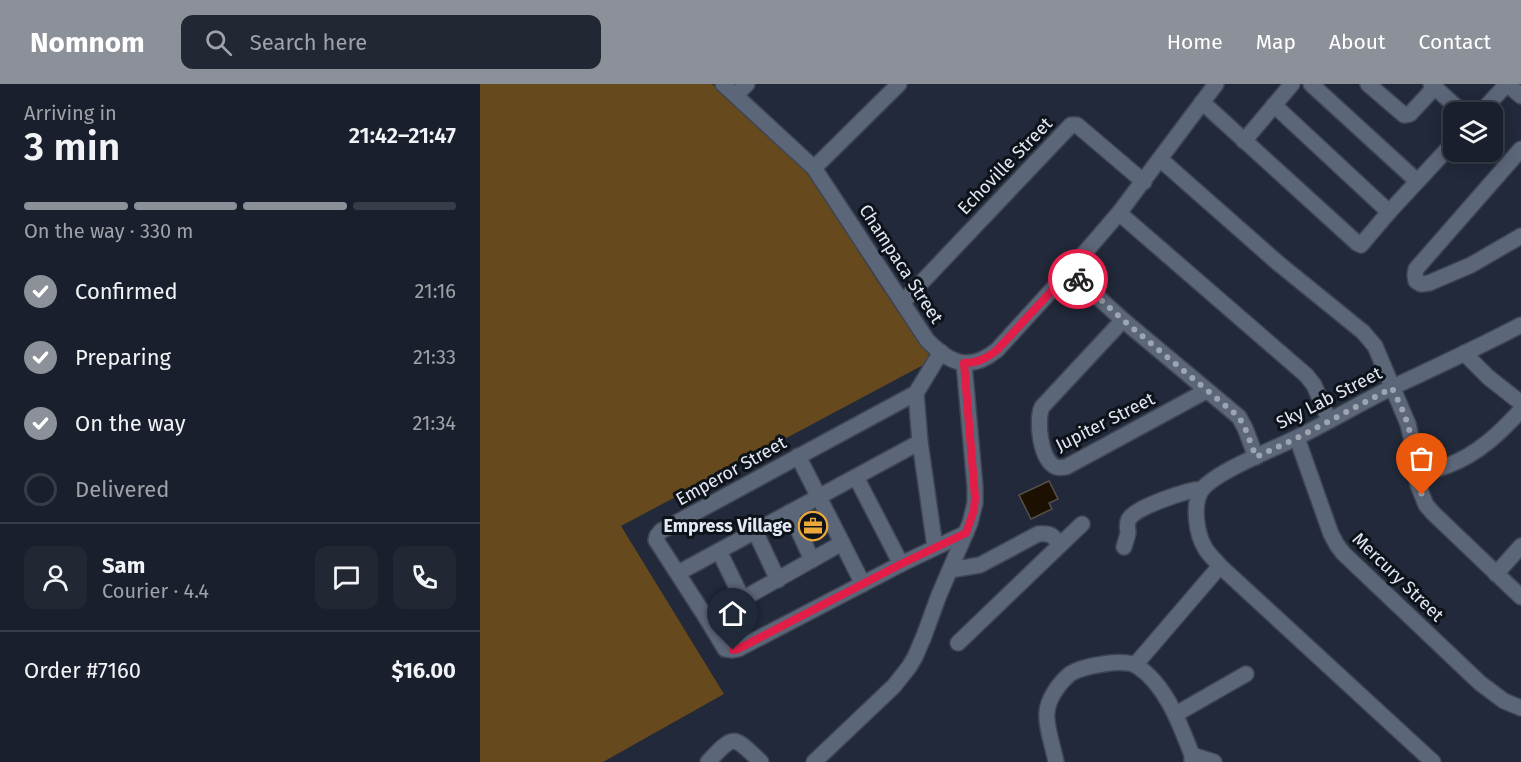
<!DOCTYPE html>
<meta charset="utf-8">
<style>
body{margin:0;font-family:"Fira Sans",sans-serif;background:#222734;color:#f1f3f6;height:100vh;display:flex;flex-direction:column;font-size:22px;white-space:nowrap}
*{box-sizing:border-box;margin:0}
p{font-size:20px;color:#9fa2a9}
.icon{flex:none;width:33px;height:33px;fill:none;stroke:currentColor;stroke-width:2;stroke-linecap:round;stroke-linejoin:round}
.map{position:relative;flex:1;overflow:hidden}
.drawer{display:flex;flex-direction:column;background:#191f2c;width:480px}
.drawer>*{flex:none}
.fabs{position:absolute;left:963px;top:18px;display:grid;gap:12px}
.fabs a{display:grid;place-items:center;width:60px;height:60px;border-radius:12px;background:#191f2c;box-shadow:0 3px 15px #0003,0 0 0 2px #373d48;font-size:30px}
.pin{position:absolute;display:grid;place-items:center;width:51px;height:51px;color:#fff;margin:-62px -26px;border-radius:50% 50% 50% 0;rotate:-45deg;box-shadow:0 0 6px #0007}
.pin .icon{rotate:45deg}
.courier{position:absolute;display:grid;place-items:center;width:60px;height:60px;margin:-30px;border:4px solid #e11d48;border-radius:50%;background:#fff;color:#222;box-shadow:0 2px 8px #0007}
.headline em{font-style:normal;font-weight:600}
.headline div{display:flex;flex-direction:column-reverse}
.headline{display:flex;align-items:center;justify-content:space-between;height:102px;padding:0 24px}
h1{font-size:39px;font-weight:600;line-height:45px}
.bar{display:grid;grid-template-columns:repeat(4,1fr);gap:9px 6px;align-content:center;height:72px;padding:0 24px}
.bar i{height:8px;border-radius:4px;background:#373d48}
.bar .current{background:#8c9099}
.bar p{grid-column:span 4}
.line{display:flex;align-items:center;gap:15px;padding:0 24px;border-top:2px solid #373d48}
.line div{flex:1}
.round{display:grid;place-items:center;flex:none;width:63px;height:63px;border-radius:12px;background:#222734}
ol{padding:0 24px;list-style:none}
li{display:flex;align-items:center;gap:18px;height:66px}
li p{margin-inline-start:auto}
li .icon{padding:6px;border-radius:50%;background:#8c9099;color:#fff;stroke-width:4}
li:last-child{color:#9fa2a9}
li i{width:33px;height:33px;border:3px solid #373d48;border-radius:50%}
header{display:flex;align-items:center;gap:36px;box-sizing:border-box;height:84px;padding:0 30px;background:#8c9099;color:#fff}
header strong{font-size:28px}
nav{display:flex;gap:33px;margin-inline-start:auto;font-size:21px}
.search{width:420px;height:54px;background:#222734;display:flex;align-items:center;gap:15px;box-sizing:border-box;padding:0 21px;border-radius:12px;color:#9fa2a9;font-size:22px}
main{display:flex;flex:1;min-height:0}
.map>svg:first-child{display:block}
</style>
<header>
<strong>Nomnom</strong>
<div class="search"><svg class="icon" aria-label="search" viewBox="0 0 24 24"><circle cx="10" cy="10" r="6"/><path d="M15 15l6 6"/></svg>Search here</div>
<nav><a>Home</a><a>Map</a><a>About</a><a>Contact</a></nav>
</header>
<main>
<section class="drawer">
<div class="headline"><div><h1>3 min</h1><p>Arriving in</p></div><em>21:42–21:47</em></div>
<div class="bar"><i class="current"></i><i class="current"></i><i class="current"></i><i></i><p>On the way · 330 m</p></div>
<ol>
<li><svg class="icon" aria-label="check" viewBox="0 0 24 24"><path d="M5 12l5 5 9-10"/></svg>Confirmed<p>21:16</p></li>
<li><svg class="icon" aria-label="check" viewBox="0 0 24 24"><path d="M5 12l5 5 9-10"/></svg>Preparing<p>21:33</p></li>
<li><svg class="icon" aria-label="check" viewBox="0 0 24 24"><path d="M5 12l5 5 9-10"/></svg>On the way<p>21:34</p></li>
<li><i></i>Delivered</li>
</ol>
<div class="line" style="height:108px"><a class="round"><svg class="icon" aria-label="person" viewBox="0 0 24 24"><circle cx="12" cy="8" r="4"/><path d="M4 21q1-7 8-7t8 7"/></svg></a><div><b>Sam</b><p>Courier · 4.4</p></div><a class="round"><svg class="icon" aria-label="chat" viewBox="0 0 24 24"><path d="M4 5h16v11H9l-5 4z"/></svg></a><a class="round"><svg class="icon" aria-label="phone" viewBox="0 0 24 24"><path d="M5 4h4l2 5-3 2q2 4 5 5l2-3 5 2v4C11 20 4 13 5 4z"/></svg></a></div>
<div class="line" style="height:78px"><div>Order #7160</div><b>$16.00</b></div>
</section>
<div class="map">
<svg width="1041" height="678" viewBox="0 0 1041 678">
<rect width="100%" height="100%" fill="#21293a"/>
<path fill="#66491c" d="M0,0H232L334,95L392,189L423,235L453,269L447,279L141,442L244,610L123,678H0Z"/>
<path fill="#1b1002" stroke="#57514a" stroke-width="1.5" d="M569,397L578,415L569,419L572,425L551,435L539,411Z"/>
<g fill="none" stroke-linecap="round" stroke-linejoin="round">
<g stroke="#3e4553" stroke-width="18">
<g id="minor">
<path d="M243,0L334,84L447,256C470,280 490,288 517,266L589,187L639,129L736,0"/>
<path d="M831,0L937,97"/>
<path d="M888,0L924,31L930,30L955,3"/>
<path d="M951,0L982,28"/>
<path d="M1027,0L1041,12"/>
<path d="M256,11L267,0"/>
<path d="M722,18L877,159L881,161L909,128L974,58"/>
<path d="M794,21L909,128"/>
<path d="M1001,28L1027,0"/>
<path d="M764,57L812,0"/>
<path d="M1041,65L936,185L935,191L936,197L941,200L949,199L991,181L1041,152"/>
<path d="M680,75L798,179L883,248L895,262L928,340L932,357L938,401L946,421L953,429L1041,513"/>
<path d="M334,84L419,0"/>
<path d="M639,129L826,291L834,301L849,336"/>
<path d="M589,187L643,236L759,333L765,344L776,373"/>
<path d="M423,218L591,41H597L664,98"/>
<path d="M643,236L562,323C556,336 560,376 576,383C579,384 583,383 586,383L726,307"/>
<path d="M461,268L436,309L181,447L177,452L176,456L227,535L245,565L253,566L258,565L421,480L486,449"/>
<path d="M984,269L1008,293L1041,319"/>
<path d="M436,309L440,358L455,463"/>
<path d="M817,354L851,450L857,461L863,469L1000,599L1024,617L1041,624"/>
<path d="M318,372L383,500"/>
<path d="M936,390C947,387 958,385 969,381C998,370 1020,349 1041,326"/>
<path d="M376,393L421,480"/>
<path d="M310,428L332,476"/>
<path d="M275,447L298,496"/>
<path d="M644,463C645,459 647,454 648,449C648,444 646,440 649,435C656,423 707,406 722,405"/>
<path d="M239,467L263,516"/>
<path d="M470,486L500,481L558,450C571,449 573,451 580,461"/>
<path d="M198,489L440,358"/>
<path d="M1016,490L1041,462"/>
<path d="M227,535L362,459"/>
<path d="M478,559L602,440"/>
<path d="M655,581L740,482"/>
<path d="M696,630L766,590"/>
<path d="M712,671L734,678"/>
<path d="M228,678C255,649 253,652 281,678"/>
<path d="M334,678L414,602L429,583L435,573L444,552L459,511L490,439L495,419V403L484,279"/>
<path d="M576,678C574,666 565,640 567,628C568,615 579,599 590,590C602,582 644,574 657,582C686,601 700,640 712,671V678"/>
<path d="M953,678L740,482C735,476 729,471 725,464C717,451 712,422 721,407C732,389 794,365 816,354C849,338 880,319 913,303C956,283 999,263 1041,241"/>
</g>
</g>
<use href="#minor" stroke="#5c6679" stroke-width="15"/>
</g>
<g fill="none" stroke-linecap="round" stroke-linejoin="round">
<path stroke="#9ea5b2" stroke-width="6" stroke-dasharray="0 10.8" d="M598,195L643,236L759,333L765,344L776,373L817,354L912,304C921,322 929,339 932,359C935,377 936,394 942,411"/>
<path stroke="#e11d48" stroke-width="8" d="M253,566L258,565L421,480L486,449L494,426L495,413L484,279C498,279 507,274 517,266L590,187L598,195"/>
</g>
<defs>
<g id="office-ring" transform="scale(1.5)"><circle r="9.5" fill="#0e1219" stroke="#eda83b" stroke-width="1.5"/><path d="M-6-3h4V-5.5h4V-3h4V5H-6ZM-1-4.5V-3h2v-1.5ZM-6 0V1H6V0Z" fill="#eda83b"/></g>
</defs>
<g fill-rule="evenodd">
<use href="#office-ring" x="333" y="442"/>
</g>
<g text-anchor="middle" dominant-baseline="central" stroke-width="6" stroke-linejoin="round" paint-order="stroke">
<g font-size="18" fill="#e2e8f3" stroke="#0e1219">
<text transform="translate(525 82) rotate(-46)">Echoville Street</text>
<text transform="translate(421 180) rotate(57)">Champaca Street</text>
<text transform="translate(849 314) rotate(-27)">Sky Lab Street</text>
<text transform="translate(625 338) rotate(-27)">Jupiter Street</text>
<text transform="translate(251 387) rotate(-29)">Emperor Street</text>
<text transform="translate(918 493) rotate(44)">Mercury Street</text>
</g>
<g font-size="18" font-weight="bold" fill="#e2e8f3" stroke="#0e1219" text-anchor="end">
<text x="312" y="442">Empress Village</text>
</g>
</g>
</svg>
<div class="fabs">
<a><svg class="icon" aria-label="layers" viewBox="0 0 24 24"><path d="M12 4l9 5-9 5-9-5zM3 14l9 5 9-5"/></svg></a>
</div>
<div class="pin" style="left:942px;top:411px;background:#ea580c"><svg class="icon" aria-label="bag" viewBox="0 0 24 24"><path d="M5 8h14l-1 12H6zM9 8a3 3 0 0 1 6 0"/></svg></div>
<div class="pin" style="left:253px;top:566px;background:#1f2937"><svg class="icon" aria-label="home" viewBox="0 0 24 24"><path d="M3 11l9-7 9 7M6 9v11h12V9"/></svg></div>
<div class="courier" style="left:598px;top:195px"><svg class="icon" aria-label="bike" viewBox="0 0 24 24"><circle cx="6" cy="16" r="4"/><circle cx="18" cy="16" r="4"/><path d="M6 16l4-8h5l3 8M10 8l3 8H6M13 5h3"/></svg></div>
</div>
</main>
